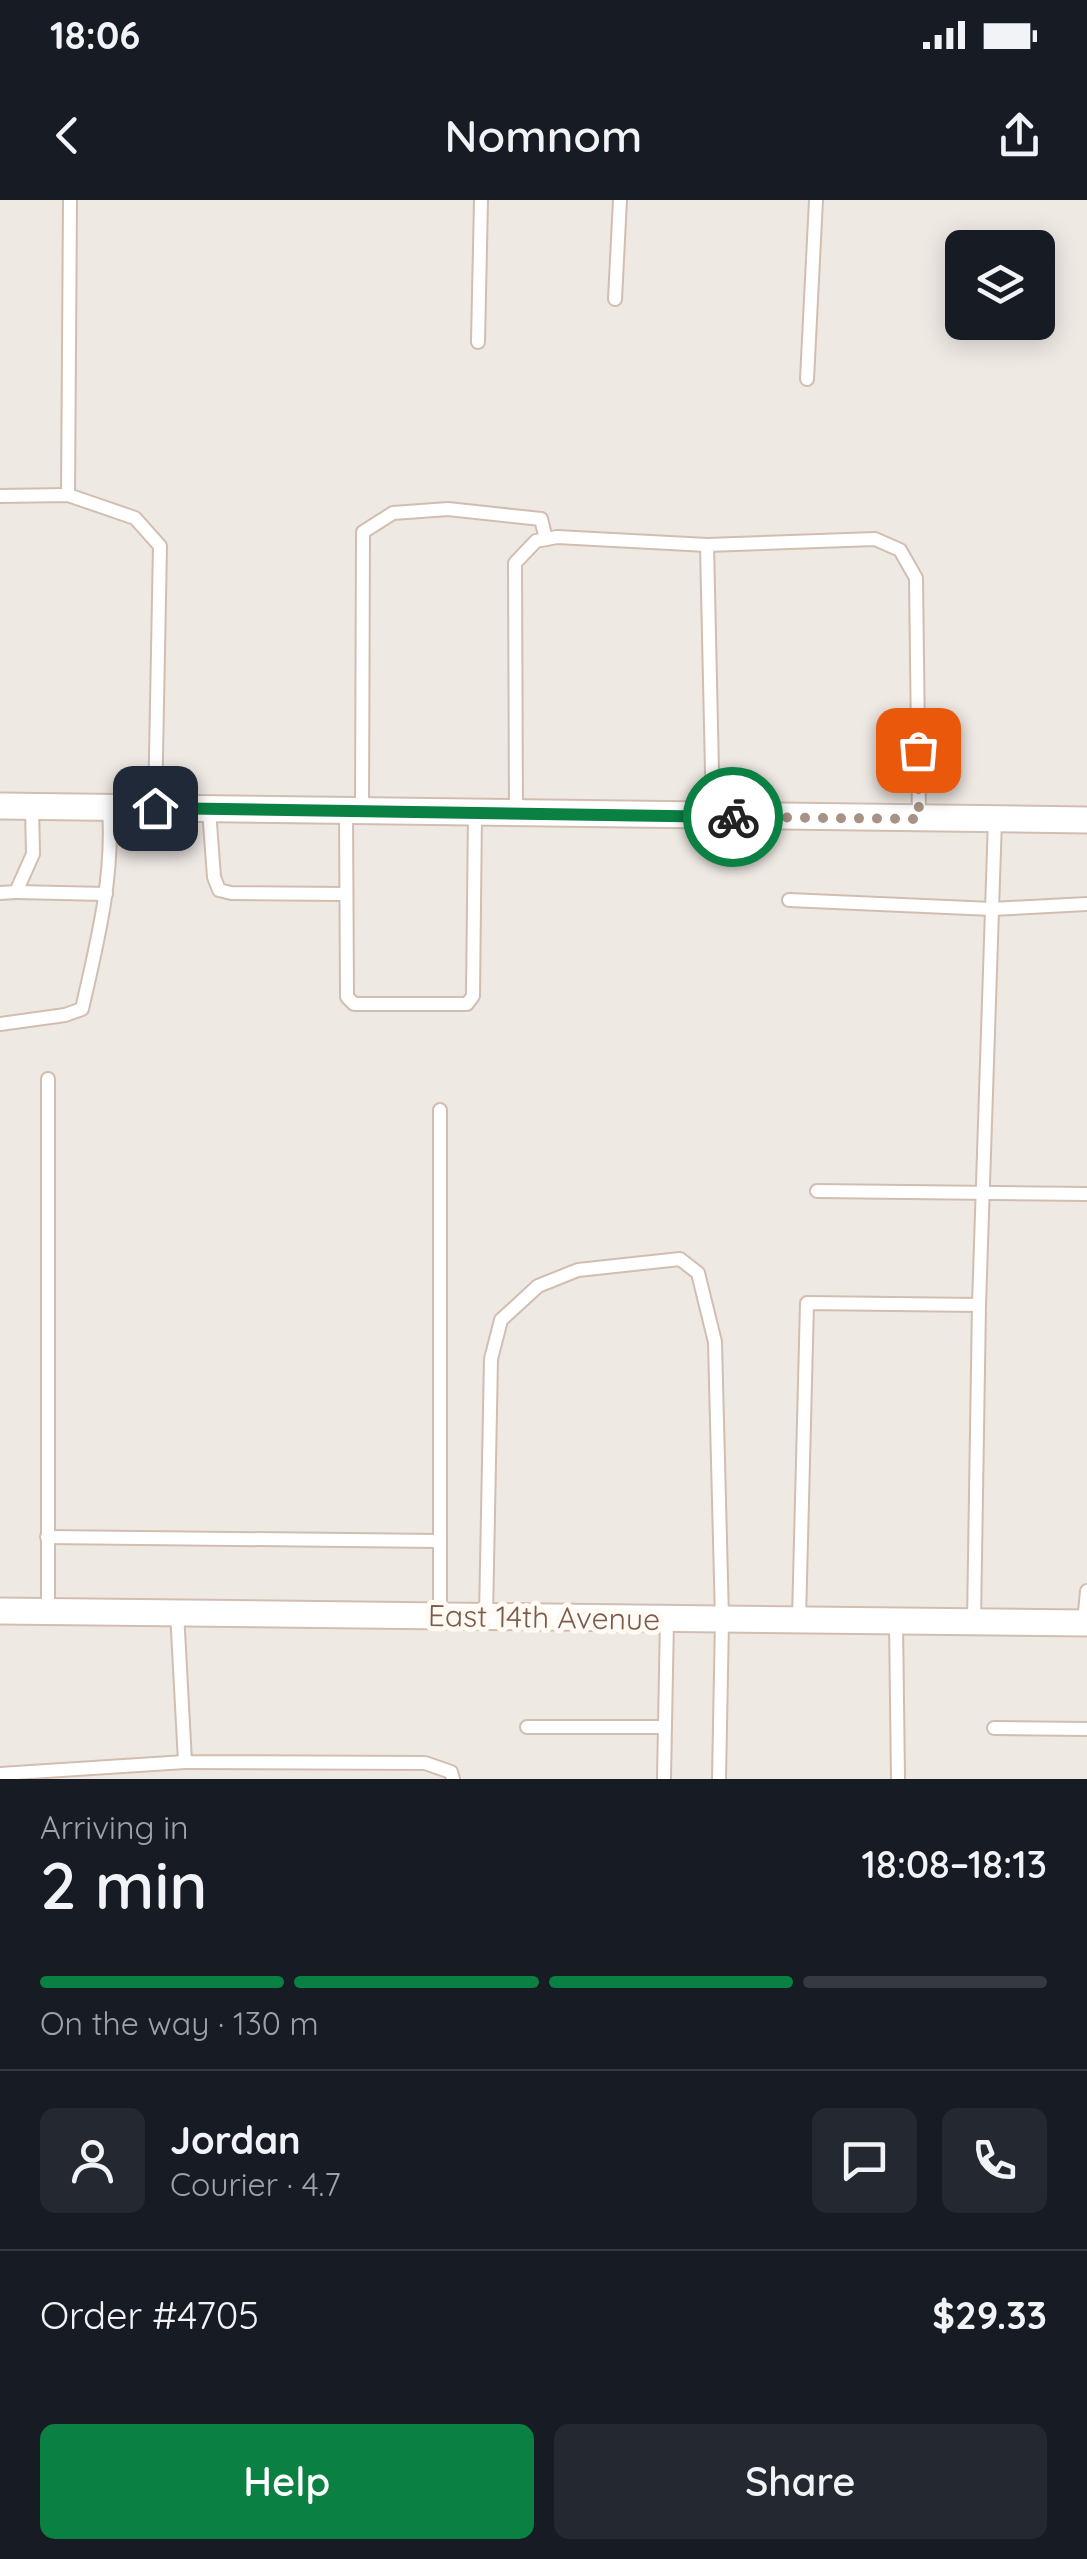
<!DOCTYPE html>
<meta charset="utf-8">
<style>
body{margin:0;font-family:Quicksand,sans-serif;background:#242831;color:#f1f3f6;height:100vh;display:flex;flex-direction:column;font-size:38px;white-space:nowrap}
*{box-sizing:border-box;margin:0}
p{font-size:32px;color:#9ea1a6}
.icon{flex:none;width:55px;height:55px;fill:none;stroke:currentColor;stroke-width:2;stroke-linecap:round;stroke-linejoin:round}
.map{position:relative;height:1579px;overflow:hidden}
.details{display:flex;flex-direction:column;background:#171b24;flex:1}
.details>*{flex:none}
.controls{position:absolute;left:945px;top:30px;display:grid;gap:20px}
.controls a{display:grid;place-items:center;width:110px;height:110px;border-radius:15px;background:#171b24;box-shadow:0 5px 25px #0003;font-size:50px}
.pin{position:absolute;display:grid;place-items:center;width:85px;height:85px;color:#fff;margin:-42px;border-radius:20px;box-shadow:0 5px 15px #0006}
.courier{position:absolute;display:grid;place-items:center;width:100px;height:100px;margin:-50px;border:8px solid #0b8043;border-radius:50%;background:#fff;color:#222;box-shadow:0 2px 12px #0007}
.summary em{font-style:normal;font-weight:600}
.summary div{display:flex;flex-direction:column-reverse}
.summary{display:flex;align-items:center;justify-content:space-between;height:170px;padding:0 40px}
h1{font-size:65px;font-weight:600;line-height:75px}
.bar{display:grid;grid-template-columns:repeat(4,1fr);gap:15px 10px;align-content:center;height:120px;padding:0 40px}
.bar i{height:12px;border-radius:8px;background:#363941}
.bar .current{background:#0b8043}
.bar p{grid-column:span 4}
.line{display:flex;align-items:center;gap:25px;padding:0 40px;border-top:2px solid #363941}
.line div{flex:1}
.round{display:grid;place-items:center;flex:none;width:105px;height:105px;border-radius:15px;background:#242831}
.primary-button{display:flex;gap:20px;margin-top:auto;padding:20px 40px}
.primary-button a{flex:1;height:115px;border-radius:15px;background:#0b8043;color:#fff;font-size:40px;font-weight:600;line-height:115px;text-align:center}
.primary-button a+a{background:#242831;color:#f1f3f6}
.status{display:flex;justify-content:space-between;align-items:center;height:70px;padding:0 50px;background:#171b24;direction:ltr}
.status svg{height:28px;fill:currentColor}
header{display:flex;justify-content:space-between;align-items:center;height:130px;padding:0 40px;background:#171b24;font-size:45px;font-weight:600}
.map>svg:first-child{display:block}
</style>
<div class="status"><b>18:06</b><svg viewBox="0 0 49 12"><path d="M0 12V9h3v3zM5 12V6h3v6zM10 12V3h3v9zM15 12V0h3v12zM26 1h20v11H26zM47 4h2v5h-2z"/></svg></div>
<header><svg class="icon" aria-label="back" viewBox="0 0 24 24"><path d="M15 5l-7 7 7 7"/></svg>Nomnom<svg class="icon" aria-label="share" viewBox="0 0 24 24"><path d="M12 15V3M7 8l5-5 5 5M5 13v7h14v-7"/></svg></header>
<div class="map">
<svg width="1087" height="1579" viewBox="0 0 1087 1579">
<rect width="100%" height="100%" fill="#fdf6ec"/>
<path fill="#efe9e4" fill-rule="evenodd" d="M0,0H1087V1579H0ZM962,48H1038V122H962Z"/>
<g fill="none" stroke-linecap="round" stroke-linejoin="round">
<g stroke="#d1beb0" stroke-width="16">
<g id="service">
<path d="M615,99L620,0"/>
<path d="M478,142L481,0"/>
<path d="M807,179L816,0"/>
<path d="M68,295L70,0"/>
<path d="M0,296L68,295L135,318L160,346L155,609"/>
<path d="M209,610L214,677L219,690L231,693L345,694"/>
<path d="M346,611L347,797L354,804H467L473,796L475,613"/>
<path d="M362,612L363,332L393,313L448,309L541,319L546,339"/>
<path d="M516,614L515,363L536,341L557,337L707,345"/>
<path d="M713,617L707,345L875,339L900,350L916,378L919,619"/>
<path d="M16,692L106,694"/>
<path d="M0,693L16,692L33,654L32,607"/>
<path d="M789,700L992,709L1087,704"/>
<path d="M0,824L65,815L82,809C97,743 114,677 109,608"/>
<path d="M440,910V1415"/>
<path d="M817,991L1087,994"/>
<path d="M979,1105L995,619"/>
<path d="M47,1337L440,1341"/>
<path d="M48,1411V879"/>
<path d="M177,1412L185,1562L425,1563L451,1572L453,1579"/>
<path d="M486,1416L491,1159L501,1120L538,1086L578,1070L680,1059L698,1073L715,1142L722,1419L719,1579"/>
<path d="M799,1419L807,1103L979,1105L974,1421"/>
<path d="M896,1420L898,1579"/>
<path d="M1084,1423L1087,1391"/>
<path d="M527,1527H665"/>
<path d="M994,1528L1087,1529"/>
<path d="M0,1574L185,1562"/>
<path d="M664,1579L667,1418"/>
</g>
</g>
<g stroke="#d1beb0" stroke-width="29">
<g id="minor">
<path d="M0,606L1087,620"/>
<path d="M0,1411L1087,1423"/>
</g>
</g>
<use href="#service" stroke="#fff" stroke-width="12"/>
<use href="#minor" stroke="#fff" stroke-width="25"/>
</g>
<g fill="none" stroke-linecap="round" stroke-linejoin="round">
<path stroke="#a89285" stroke-width="10" stroke-dasharray="0 18" d="M733,617L919,619L918,550"/>
<path stroke="#0b8043" stroke-width="12" d="M155,608L733,617"/>
</g>
<g text-anchor="middle" dominant-baseline="central" stroke-width="10" stroke-linejoin="round" paint-order="stroke">
<g font-size="30" fill="#7a5c4d" stroke="#fffaf3">
<text transform="translate(544 1417) rotate(1)">East 14th Avenue</text>
</g>
</g>
</svg>
<div class="controls">
<a><svg class="icon" aria-label="layers" viewBox="0 0 24 24"><path d="M12 4l9 5-9 5-9-5zM3 14l9 5 9-5"/></svg></a>
</div>
<div class="pin" style="left:918px;top:550px;background:#ea580c"><svg class="icon" aria-label="bag" viewBox="0 0 24 24"><path d="M5 8h14l-1 12H6zM9 8a3 3 0 0 1 6 0"/></svg></div>
<div class="pin" style="left:155px;top:608px;background:#1f2937"><svg class="icon" aria-label="home" viewBox="0 0 24 24"><path d="M3 11l9-7 9 7M6 9v11h12V9"/></svg></div>
<div class="courier" style="left:733px;top:617px"><svg class="icon" aria-label="bike" viewBox="0 0 24 24"><circle cx="6" cy="16" r="4"/><circle cx="18" cy="16" r="4"/><path d="M6 16l4-8h5l3 8M10 8l3 8H6M13 5h3"/></svg></div>
</div>
<section class="details">
<div class="summary"><div><h1>2 min</h1><p>Arriving in</p></div><em>18:08–18:13</em></div>
<div class="bar"><i class="current"></i><i class="current"></i><i class="current"></i><i></i><p>On the way · 130 m</p></div>
<div class="line" style="height:180px"><a class="round"><svg class="icon" aria-label="person" viewBox="0 0 24 24"><circle cx="12" cy="8" r="4"/><path d="M4 21q1-7 8-7t8 7"/></svg></a><div><b>Jordan</b><p>Courier · 4.7</p></div><a class="round"><svg class="icon" aria-label="chat" viewBox="0 0 24 24"><path d="M4 5h16v11H9l-5 4z"/></svg></a><a class="round"><svg class="icon" aria-label="phone" viewBox="0 0 24 24"><path d="M5 4h4l2 5-3 2q2 4 5 5l2-3 5 2v4C11 20 4 13 5 4z"/></svg></a></div>
<div class="line" style="height:130px"><div>Order #4705</div><b>$29.33</b></div>
<div class="primary-button"><a>Help</a><a>Share</a></div>
</section>
